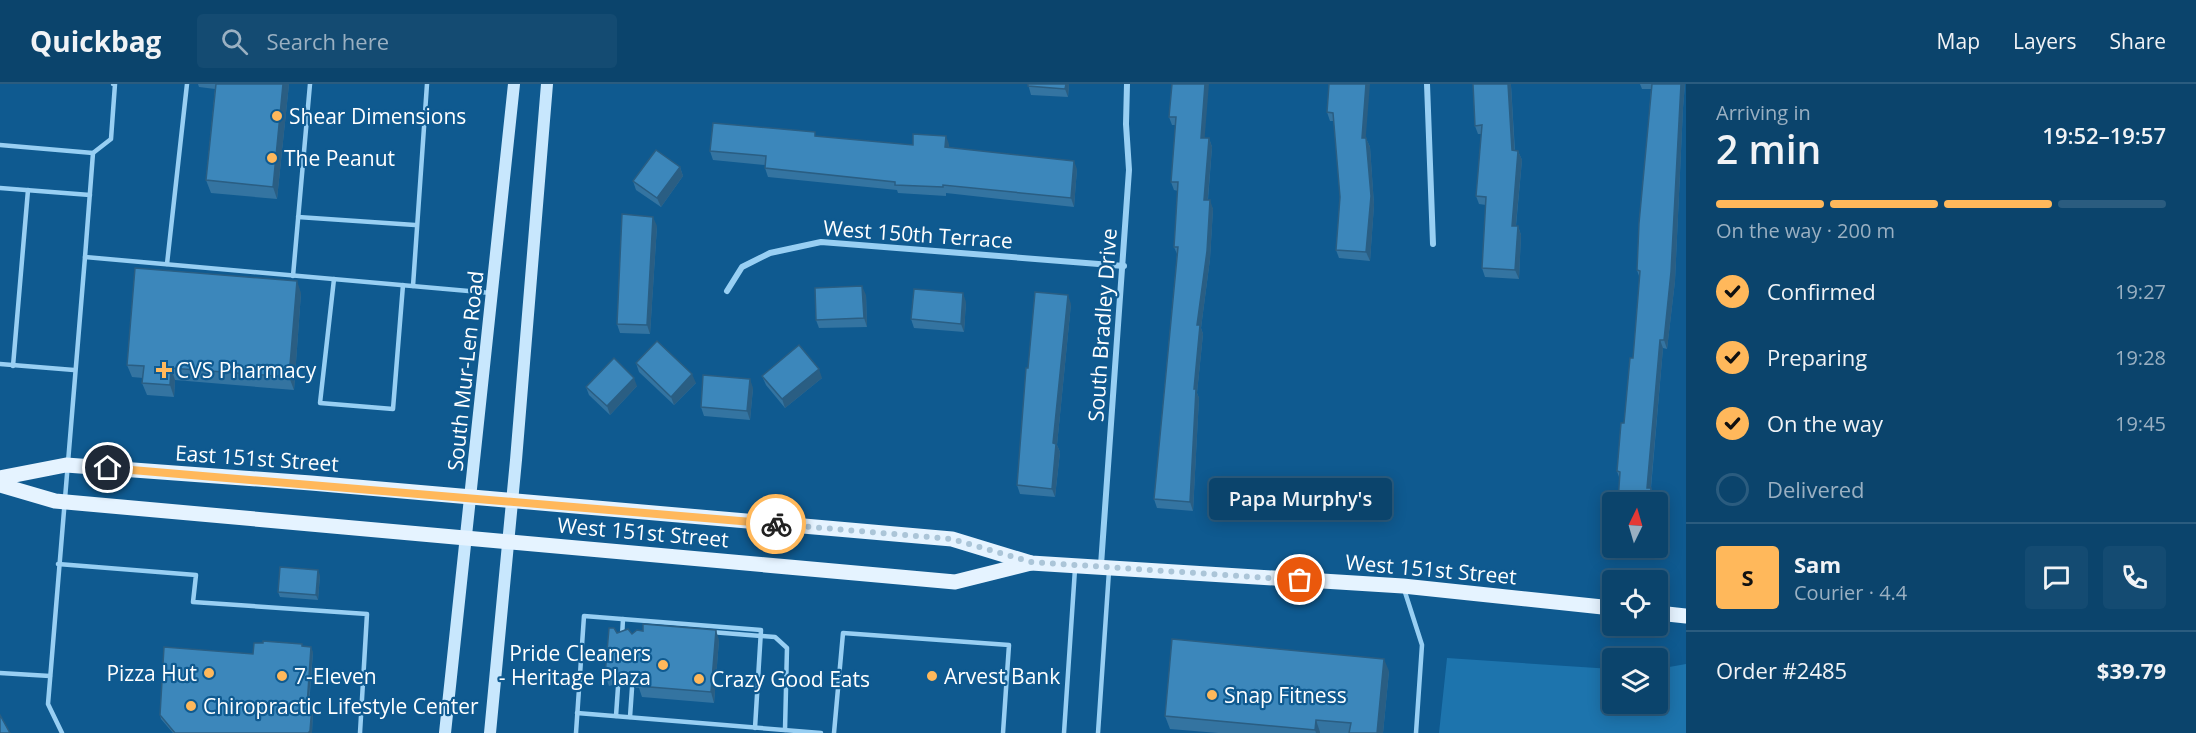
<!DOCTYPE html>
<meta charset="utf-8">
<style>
body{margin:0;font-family:"Open Sans",sans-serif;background:#144b72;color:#f1f3f6;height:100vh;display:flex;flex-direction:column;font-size:22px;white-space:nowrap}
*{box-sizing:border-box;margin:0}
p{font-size:20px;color:#9ab0c2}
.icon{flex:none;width:33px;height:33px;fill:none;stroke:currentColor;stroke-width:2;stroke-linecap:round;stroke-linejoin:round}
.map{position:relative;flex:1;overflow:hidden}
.side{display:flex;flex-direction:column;background:#0b446c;width:510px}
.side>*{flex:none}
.needle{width:39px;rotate:5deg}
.controls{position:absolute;left:1602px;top:408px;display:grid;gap:12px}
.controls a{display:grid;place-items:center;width:66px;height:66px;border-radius:6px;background:#0b446c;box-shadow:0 3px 15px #0003,0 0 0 2px #2b5c7f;font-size:30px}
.pin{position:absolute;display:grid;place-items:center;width:51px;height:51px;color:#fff;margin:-26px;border:3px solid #fff;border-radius:50%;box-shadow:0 2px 6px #0007}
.courier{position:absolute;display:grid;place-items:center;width:60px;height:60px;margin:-30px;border:4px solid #ffb85b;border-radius:50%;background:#fff;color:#222;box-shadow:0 2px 8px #0007}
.bubble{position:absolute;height:42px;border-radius:6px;background:#0b446c;box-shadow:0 3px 15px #0003,0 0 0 2px #2b5c7f;font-size:20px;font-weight:600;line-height:42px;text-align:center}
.summary em{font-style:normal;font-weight:600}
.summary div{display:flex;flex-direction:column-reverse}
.summary{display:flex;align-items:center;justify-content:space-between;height:102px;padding:0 30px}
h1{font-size:39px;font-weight:600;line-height:45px}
.bar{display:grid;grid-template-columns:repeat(4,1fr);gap:9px 6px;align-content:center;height:72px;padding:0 30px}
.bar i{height:8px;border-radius:4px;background:#2b5c7f}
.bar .selected{background:#ffb85b}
.bar p{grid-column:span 4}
.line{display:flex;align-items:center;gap:15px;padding:0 30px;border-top:2px solid #2b5c7f}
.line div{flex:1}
.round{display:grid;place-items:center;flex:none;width:63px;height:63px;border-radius:6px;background:#144b72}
ol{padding:0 30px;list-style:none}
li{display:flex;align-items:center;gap:18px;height:66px}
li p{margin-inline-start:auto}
li .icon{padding:6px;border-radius:50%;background:#ffb85b;color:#111;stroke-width:4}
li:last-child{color:#9ab0c2}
li i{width:33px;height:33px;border:3px solid #2b5c7f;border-radius:50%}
header{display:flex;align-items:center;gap:36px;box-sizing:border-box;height:84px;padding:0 30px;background:#0b446c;border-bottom:2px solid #2b5c7f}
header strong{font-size:28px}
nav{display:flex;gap:33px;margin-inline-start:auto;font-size:21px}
.search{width:420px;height:54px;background:#144b72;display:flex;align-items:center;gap:15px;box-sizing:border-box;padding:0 21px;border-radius:6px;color:#9ab0c2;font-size:22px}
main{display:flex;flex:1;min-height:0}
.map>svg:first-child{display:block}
</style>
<header>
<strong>Quickbag</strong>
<div class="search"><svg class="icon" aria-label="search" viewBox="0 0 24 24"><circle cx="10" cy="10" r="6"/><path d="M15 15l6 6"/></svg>Search here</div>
<nav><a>Map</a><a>Layers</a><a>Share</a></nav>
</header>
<main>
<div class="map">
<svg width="1686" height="649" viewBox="0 0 1686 649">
<rect width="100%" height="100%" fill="#0f5a90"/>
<path fill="#1d74ad" d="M1447,574L1612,585V620H1658V585L1686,580V649H1439Z"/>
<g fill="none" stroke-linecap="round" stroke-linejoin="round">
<g stroke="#98cff3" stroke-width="4.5">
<path d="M0,61L93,69L111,55L115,0H113"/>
<path d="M0,104L90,111"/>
<path d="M298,133L415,141"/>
<path d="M85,173L93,69"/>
<path d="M167,180L187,0"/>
<path d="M293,192L310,0"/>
<path d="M334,195L320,319L393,325L403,201"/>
<path d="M413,202L427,0"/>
<path d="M0,280L74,286"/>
<path d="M13,282L28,106"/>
<path d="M58,480L196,491L193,518L367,530L360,649"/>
<path d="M1404,505L1422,561L1416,649"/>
<path d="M711,548L775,553L787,564L785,646"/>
<path d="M622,553L623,535"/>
<path d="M0,589L50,592"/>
<path d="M577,629L821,649"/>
<path d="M616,632L618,603"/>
<path d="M630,633L632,604"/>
<path d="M62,649L48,620L85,173L491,209"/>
<path d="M576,649L584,532L761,546L755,644"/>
<path d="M834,649L843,549L1009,561L1003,649"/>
<path d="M1064,649L1075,485"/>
<path d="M1098,649L1109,487"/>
</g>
<g stroke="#98cff3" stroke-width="6">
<path d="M1427,0L1433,160"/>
<path d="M727,207L742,183L770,169L821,158L1124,182"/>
<path d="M1101,481L1129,86L1126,40L1127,0"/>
</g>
<g stroke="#c8e7fd" stroke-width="12">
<path d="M445,649L514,0"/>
<path d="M490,649L516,376L547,0"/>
</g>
<g stroke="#e5f3ff" stroke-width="15">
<path d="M0,394L66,381L311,399L952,455L1031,479L1403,502L1612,524"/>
<path d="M0,401L55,417L955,498L1031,479"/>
<path d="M1658,529L1686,532"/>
</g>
</g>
<g fill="#3474a1">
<path d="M198,0H289L277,115L211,109L206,96L215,5L199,3Z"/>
<path d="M1028,0H1069L1068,13L1031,11Z"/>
<path d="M1172,0L1205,54H1209L1212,63L1208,116L1213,125L1210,175L1201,244L1203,250L1197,309L1199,314L1193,427L1157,424L1154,415L1177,170L1174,163L1178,107L1174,106L1171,98L1176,41H1172L1169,33Z"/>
<path d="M1329,0L1366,54L1370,63L1374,121L1370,177L1339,174L1336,166L1340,113L1334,37H1330L1327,28Z"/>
<path d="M1473,0H1511V1L1515,67H1518L1522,76L1516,142H1518L1521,151L1519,195L1485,193L1482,184L1486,121L1479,120L1476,112L1482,50H1478L1475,42Z"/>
<path d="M1640,0H1685L1683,24L1675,197L1667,265L1663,264L1651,404L1654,413V418H1618L1620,396L1617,387L1633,274L1640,195L1637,186L1651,5H1642Z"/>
<path d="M816,52L913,61L949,60V63L1077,85L1074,123L946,109V112L898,109L897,106L768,93L765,84V81L713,76L710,67Z"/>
<path d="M680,83L683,92L661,123L636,106L633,97Z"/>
<path d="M657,142L650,250L620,249L617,240Z"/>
<path d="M301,209L294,306L175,296L174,313L147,311L142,299L143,294L132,293L127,281Z"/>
<path d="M866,211L867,243L819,244L816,236Z"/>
<path d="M966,218L964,248L914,244L911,235Z"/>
<path d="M1071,220L1057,361L1060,368L1055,413L1020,410L1017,401L1028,284Z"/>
<path d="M636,279L696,299L674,321L639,288Z"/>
<path d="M762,292L822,294L785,324L766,301Z"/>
<path d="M637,302L610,331L589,311L586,303Z"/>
<path d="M753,304L750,336L704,332L701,323Z"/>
<path d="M1630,464H1650V465Z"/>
<path d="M320,491L318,516L280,513L278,508Z"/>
<path d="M617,549L719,556L714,619L642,613L639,604H636L633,600L628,603H622L619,599L609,602L605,591Z"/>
<path d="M303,563L313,568L309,622L313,626L312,649H173L161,635L160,631L253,570Z"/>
<path d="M1389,587L1383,649H1218L1170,645L1165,632Z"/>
</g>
<g fill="#2a5e83">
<path d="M283,0H289L277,115L273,103Z"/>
<path d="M1066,0H1069L1068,13L1065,5Z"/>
<path d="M1205,0H1209L1204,62L1201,54Z"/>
<path d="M1366,0H1370L1365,63L1362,54Z"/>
<path d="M1508,0H1511V1L1515,75L1512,66Z"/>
<path d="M1681,0H1685L1683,24L1675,197L1667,265L1664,256Z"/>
<path d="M946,52L949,60L948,72L945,63Z"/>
<path d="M1209,54L1212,63L1207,124L1204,116Z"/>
<path d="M1366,54L1370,63L1374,121L1370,177L1366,168Z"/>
<path d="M1518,67L1522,76L1515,150L1512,142Z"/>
<path d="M1074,77L1077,85L1074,123L1071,114Z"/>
<path d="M680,83L683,92L661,123L657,114Z"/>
<path d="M1210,116L1213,125L1210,175L1201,244L1203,250L1197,309L1199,314L1193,427L1190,418L1197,241Z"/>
<path d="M653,133L657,142L650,250L647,241Z"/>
<path d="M1518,142L1521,151L1519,195L1515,186Z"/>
<path d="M297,197L301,209L294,306L289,293Z"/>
<path d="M862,202L866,211L867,243L864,234Z"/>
<path d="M963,209L966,218L964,248L961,240Z"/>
<path d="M1068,211L1071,220L1057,361L1060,368L1055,413L1052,405L1053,359Z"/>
<path d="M1660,256L1663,264L1650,412L1647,404Z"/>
<path d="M171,284L175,296L174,313L170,301Z"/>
<path d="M819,285L822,294L785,324L782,315Z"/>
<path d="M692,290L696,299L674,321L671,313Z"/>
<path d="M634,294L637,302L610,331L607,322Z"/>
<path d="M750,295L753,304L750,336L747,327Z"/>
<path d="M1651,404L1654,413V418H1650Z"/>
<path d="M318,486L320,491L318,516L316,511Z"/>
<path d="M716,546L719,556L714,619L711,608Z"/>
<path d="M311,563L313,568L308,626L307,622Z"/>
<path d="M1384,575L1389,587L1383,649H1377Z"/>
<path d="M629,589L633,600L628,603L624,593Z"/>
<path d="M312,622L313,626L312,649H308Z"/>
<path d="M1316,636L1320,648V649H1316L1315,646Z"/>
</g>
<g fill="#3c87bb" stroke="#2a5e83" stroke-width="1.5">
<path d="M216,0H283L273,103L206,96Z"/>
<path d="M1028,0H1066L1065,5L1028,2Z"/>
<path d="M1172,0H1205L1201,54H1209L1204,116H1210L1207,167L1197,241H1200L1194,305H1196L1190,418L1154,415L1178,163H1174L1178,98H1171L1176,33H1169Z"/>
<path d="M1329,0H1366L1362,54H1366L1371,112L1366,168L1336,166L1340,113L1333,29L1327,28Z"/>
<path d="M1473,0H1508L1512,66L1518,67L1512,142H1518L1515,186L1482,184L1486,113L1476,112L1482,41L1475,42Z"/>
<path d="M1652,0H1681L1671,188L1664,256H1660L1647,404H1651L1650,418H1618L1620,388L1617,387L1621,339H1624L1630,274H1633L1640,187L1637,186L1639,139Z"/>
<path d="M713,39L815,48V52L913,61V50L946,52L945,63L1074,77L1071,114L943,101V103L895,101V98L765,84L766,72L710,67Z"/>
<path d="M656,66L680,83L657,114L633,97Z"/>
<path d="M622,130L653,133L647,241L617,240Z"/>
<path d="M135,184L297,197L289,293L171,284L170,301L142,299L144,282L127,281Z"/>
<path d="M862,202L864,234L816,236L815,204Z"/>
<path d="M914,205L963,209L961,240L911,235Z"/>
<path d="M1035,208L1068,211L1053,359L1056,360L1052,405L1017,401L1026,284H1028Z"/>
<path d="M657,257L692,290L671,313L636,279Z"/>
<path d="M799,261L819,285L782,315L762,292Z"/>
<path d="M614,274L634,294L607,322L586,303Z"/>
<path d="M703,291L750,295L747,327L701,323Z"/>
<path d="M280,483L318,486L316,511L278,508Z"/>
<path d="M643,540L716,546L711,608L638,602V594L633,593L629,589L624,593H619L615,588L605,591L609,544H614L617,549L628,545L632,550L637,546L643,547Z"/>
<path d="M1172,555L1384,575L1377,649H1349L1351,639L1316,636L1315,646L1165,632Z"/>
<path d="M263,557L302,560V562L311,563L307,622H312L310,647L308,649H175L160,631L164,563L253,570L254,559H263Z"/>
<path d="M0,631L10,649H0Z"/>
</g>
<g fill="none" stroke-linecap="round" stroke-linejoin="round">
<path stroke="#abc5d8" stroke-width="6" stroke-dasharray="0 10.8" d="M776,440L952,455L1031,478L1300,496"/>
<path stroke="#ffb85b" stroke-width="8" d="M108,384L776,440"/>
</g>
<g fill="#ffb85b" stroke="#0f5a90" stroke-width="2">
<circle cx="277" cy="32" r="6"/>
<circle cx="272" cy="74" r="6"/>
<path d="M161 277h6v6h6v6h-6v6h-6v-6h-6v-6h6z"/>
<circle cx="663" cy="581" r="6"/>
<circle cx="209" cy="589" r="6"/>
<circle cx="282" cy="592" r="6"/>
<circle cx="932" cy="592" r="6"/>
<circle cx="699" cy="595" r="6"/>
<circle cx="1212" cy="611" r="6"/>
<circle cx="191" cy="622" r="6"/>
</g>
<g text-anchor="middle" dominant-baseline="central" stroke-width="4.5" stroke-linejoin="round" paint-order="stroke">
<g font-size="21" fill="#fff" stroke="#0f5a90" text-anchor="start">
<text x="289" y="32">Shear Dimensions</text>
<text x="284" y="74">The Peanut</text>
<text x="176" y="286">CVS Pharmacy</text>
<text x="651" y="569" text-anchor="end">Pride Cleaners<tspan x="651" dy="24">- Heritage Plaza</tspan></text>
<text x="197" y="589" text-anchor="end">Pizza Hut</text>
<text x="294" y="592">7-Eleven</text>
<text x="944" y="592">Arvest Bank</text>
<text x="711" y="595">Crazy Good Eats</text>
<text x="1224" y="611">Snap Fitness</text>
<text x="203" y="622">Chiropractic Lifestyle Center</text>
</g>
<g font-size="21" fill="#fff" stroke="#0f5a90">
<text transform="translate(918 150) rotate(4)">West 150th Terrace</text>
<text transform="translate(1102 241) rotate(-86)">South Bradley Drive</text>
<text transform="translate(465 287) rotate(-84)">South Mur-Len Road</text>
<text transform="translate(257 374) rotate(4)">East 151st Street</text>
<text transform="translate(643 448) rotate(5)">West 151st Street</text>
<text transform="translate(1431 485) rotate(5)">West 151st Street</text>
</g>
</g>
</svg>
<div class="controls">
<a><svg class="needle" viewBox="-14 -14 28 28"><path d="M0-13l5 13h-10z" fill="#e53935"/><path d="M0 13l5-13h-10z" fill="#9ab0c2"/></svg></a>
<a><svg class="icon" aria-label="locate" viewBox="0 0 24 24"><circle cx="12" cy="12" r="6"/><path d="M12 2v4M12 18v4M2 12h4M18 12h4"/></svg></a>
<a><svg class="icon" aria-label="layers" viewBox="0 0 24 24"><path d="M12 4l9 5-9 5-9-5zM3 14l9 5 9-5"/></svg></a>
</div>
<div class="pin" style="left:1300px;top:496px;background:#ea580c"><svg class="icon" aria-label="bag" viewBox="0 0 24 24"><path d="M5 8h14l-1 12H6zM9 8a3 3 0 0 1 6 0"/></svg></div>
<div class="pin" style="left:108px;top:384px;background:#1f2937"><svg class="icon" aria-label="home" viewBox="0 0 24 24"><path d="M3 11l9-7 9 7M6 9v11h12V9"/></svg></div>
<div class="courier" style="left:776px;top:440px"><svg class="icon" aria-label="bike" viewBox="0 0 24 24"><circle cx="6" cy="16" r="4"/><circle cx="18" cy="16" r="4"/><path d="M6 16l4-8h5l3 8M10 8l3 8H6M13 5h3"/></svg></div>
<div class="bubble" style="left:1209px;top:394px;width:183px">Papa Murphy's</div>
</div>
<section class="side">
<div class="summary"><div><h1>2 min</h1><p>Arriving in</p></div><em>19:52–19:57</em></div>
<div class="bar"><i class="selected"></i><i class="selected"></i><i class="selected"></i><i></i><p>On the way · 200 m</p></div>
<ol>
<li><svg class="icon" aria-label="check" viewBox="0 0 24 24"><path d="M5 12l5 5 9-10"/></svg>Confirmed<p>19:27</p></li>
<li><svg class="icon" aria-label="check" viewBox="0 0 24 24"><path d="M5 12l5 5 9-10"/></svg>Preparing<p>19:28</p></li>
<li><svg class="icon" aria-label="check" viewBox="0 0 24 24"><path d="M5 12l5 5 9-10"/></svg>On the way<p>19:45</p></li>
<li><i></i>Delivered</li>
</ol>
<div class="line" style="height:108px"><b class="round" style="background:#ffb85b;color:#111">S</b><div><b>Sam</b><p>Courier · 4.4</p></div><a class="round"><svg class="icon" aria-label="chat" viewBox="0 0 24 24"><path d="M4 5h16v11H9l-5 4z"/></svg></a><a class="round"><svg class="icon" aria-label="phone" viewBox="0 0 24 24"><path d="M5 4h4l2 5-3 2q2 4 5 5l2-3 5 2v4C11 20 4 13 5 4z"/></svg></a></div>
<div class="line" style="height:78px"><div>Order #2485</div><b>$39.79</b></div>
</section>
</main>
